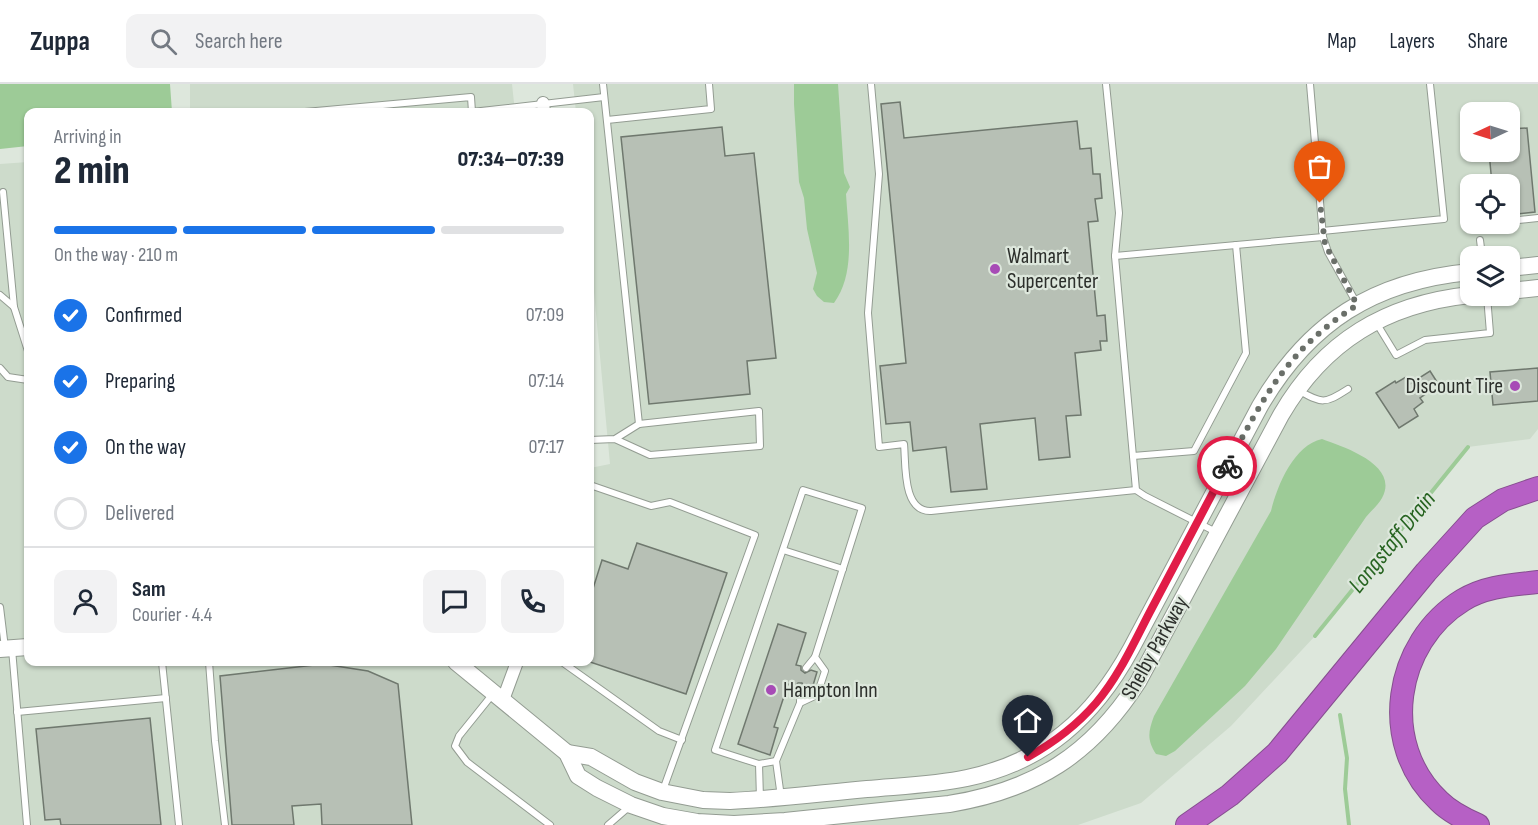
<!DOCTYPE html>
<meta charset="utf-8">
<style>
body{margin:0;font-family:"Sofia Sans Condensed",sans-serif;background:#f2f2f3;color:#1f2937;height:100vh;display:flex;flex-direction:column;font-size:22px;white-space:nowrap}
*{box-sizing:border-box;margin:0}
p{font-size:20px;color:#747a83}
.icon{flex:none;width:33px;height:33px;fill:none;stroke:currentColor;stroke-width:2;stroke-linecap:round;stroke-linejoin:round}
.map{position:relative;flex:1;overflow:hidden}
.panel{position:absolute;left:24px;top:24px;width:570px;height:558px;display:flex;flex-direction:column;background:#fff;border-radius:12px;box-shadow:0 2px 4px #0004}
.panel>*{flex:none}
.needle{width:39px;rotate:266deg}
.controls{position:absolute;left:1460px;top:18px;display:grid;gap:12px}
.controls a{display:grid;place-items:center;width:60px;height:60px;border-radius:12px;background:#fff;box-shadow:0 2px 4px #0004;font-size:30px}
.pin{position:absolute;display:grid;place-items:center;width:51px;height:51px;color:#fff;margin:-62px -26px;border-radius:50% 50% 50% 0;rotate:-45deg;box-shadow:0 0 6px #0007}
.pin .icon{rotate:45deg}
.courier{position:absolute;display:grid;place-items:center;width:60px;height:60px;margin:-30px;border:4px solid #e11d48;border-radius:50%;background:#fff;color:#222;box-shadow:0 2px 8px #0007}
.headline em{font-style:normal;font-weight:800}
.headline div{display:flex;flex-direction:column-reverse}
.headline{display:flex;align-items:center;justify-content:space-between;height:102px;padding:0 30px}
h1{font-size:39px;font-weight:800;line-height:45px}
.bar{display:grid;grid-template-columns:repeat(4,1fr);gap:9px 6px;align-content:center;height:72px;padding:0 30px}
.bar i{height:8px;border-radius:4px;background:#e0e1e3}
.bar .current{background:#1a73e8}
.bar p{grid-column:span 4}
.line{display:flex;align-items:center;gap:15px;padding:0 30px;border-top:2px solid #e0e1e3}
.line div{flex:1}
.round{display:grid;place-items:center;flex:none;width:63px;height:63px;border-radius:12px;background:#f2f2f3}
ol{padding:0 30px;list-style:none}
li{display:flex;align-items:center;gap:18px;height:66px}
li p{margin-inline-start:auto}
li .icon{padding:6px;border-radius:50%;background:#1a73e8;color:#fff;stroke-width:4}
li:last-child{color:#747a83}
li i{width:33px;height:33px;border:3px solid #e0e1e3;border-radius:50%}
header{display:flex;align-items:center;gap:36px;box-sizing:border-box;height:84px;padding:0 30px;background:#fff;border-bottom:2px solid #e0e1e3}
header strong{font-size:28px}
nav{display:flex;gap:33px;margin-inline-start:auto;font-size:21px}
.search{width:420px;height:54px;background:#f2f2f3;display:flex;align-items:center;gap:15px;box-sizing:border-box;padding:0 21px;border-radius:12px;color:#747a83;font-size:22px}
.map>svg:first-child{display:block}
</style>
<header>
<strong>Zuppa</strong>
<div class="search"><svg class="icon" aria-label="search" viewBox="0 0 24 24"><circle cx="10" cy="10" r="6"/><path d="M15 15l6 6"/></svg>Search here</div>
<nav><a>Map</a><a>Layers</a><a>Share</a></nav>
</header>
<div class="map">
<svg width="1538" height="741" viewBox="0 0 1538 741">
<rect width="100%" height="100%" fill="#dde7dc"/>
<g fill="#cddbcb" fill-rule="evenodd">
<path d="M190,0H512L515,28H190Z"/>
<path d="M573,0H1538V345L1530,355L1468,363L1315,552L1231,642L1141,719L1078,741H0V80L28,78V578H590V384L610,380L590,165V28H576ZM1470,28H1509V68H1470ZM1470,100H1509V140H1470ZM1470,172H1509V212H1470Z"/>
</g>
<g fill="#9dcb97">
<path d="M0,0H170L172,28H28V62L0,65Z"/>
<path d="M794,0H838L844,89L850,103L846,110C848,145 856,189 834,219L824,218L817,212L813,205L817,189L807,145L804,114L799,98L794,20Z"/>
<path d="M1322,355C1344,363 1400,381 1382,414C1378,421 1371,427 1366,433L1276,565L1245,602L1175,667L1166,672L1156,670C1147,656 1148,648 1154,632L1271,427C1277,402 1294,361 1322,355Z"/>
</g>
<g fill="none" stroke-linecap="round" stroke-linejoin="round">
<g stroke="#9dcb97" stroke-width="4">
<path d="M1315,552L1468,363"/>
<path d="M1340,631L1347,674L1345,705L1349,741"/>
</g>
</g>
<g fill="#b7c0b5" stroke="#6f786e" stroke-width="1.5">
<path d="M900,18L904,54L1077,37L1080,65L1091,64L1093,90H1100L1102,114L1095,115L1098,137L1088,138L1097,232L1105,231L1107,257H1100L1101,266L1075,269L1081,331L1066,332L1070,373L1039,376L1035,334L980,340L987,405L951,408L946,363L913,367L910,338L886,340L880,282L906,279L881,20Z"/>
<path d="M722,43L725,72L754,69L776,274L747,277L750,310L649,320L621,53Z"/>
<path d="M1527,44L1535,128L1509,131V100H1492L1489,68H1509V45Z"/>
<path d="M1538,284V317L1493,321L1490,288Z"/>
<path d="M1430,287L1439,301L1420,314L1423,318L1414,325L1418,332L1399,344L1376,309L1395,297L1396,299L1406,293L1410,300Z"/>
<path d="M637,459L727,489L686,610L590,578V514L602,476L628,485Z"/>
<path d="M778,540L806,549L796,581L801,582V586L805,589L811,586L817,588L811,608L805,606L802,599H798L795,603L788,600L774,643L778,644L770,671L738,660Z"/>
<path d="M323,580L368,587L398,600L412,741H322L321,720L292,722L294,741H232L220,592Z"/>
<path d="M150,634L161,741H61L60,735L45,736L36,645Z"/>
</g>
<g fill="none" stroke-linecap="round" stroke-linejoin="round">
<g stroke="#939c92" stroke-width="8">
<g id="lane">
<path d="M603,0L639,340"/>
<path d="M871,0L879,90L868,229L879,363L904,360C906,380 902,428 931,427L1136,406"/>
<path d="M1106,0L1119,129L1115,172L1136,406L1145,412L1218,449"/>
<path d="M1310,0L1323,153L1328,168L1357,220"/>
<path d="M305,28L471,13L472,28"/>
<path d="M472,28L604,13"/>
<path d="M607,36L711,25L709,0"/>
<path d="M3,108L14,223"/>
<path d="M1509,137L1538,134"/>
<path d="M1322,147L1444,135L1430,0"/>
<path d="M1480,156L1482,172"/>
<path d="M1115,172L1323,153"/>
<path d="M0,211L14,223L28,267"/>
<path d="M1377,240L1396,271L1425,256L1490,249L1487,212"/>
<path d="M0,284L8,293L28,296"/>
<path d="M1298,306C1322,320 1325,320 1348,305"/>
<path d="M590,356L615,355L639,340L759,327L760,362L650,371L615,355"/>
<path d="M1133,372L1194,367L1246,269L1236,161"/>
<path d="M590,401L651,422L670,418L755,451L663,706"/>
<path d="M783,466L843,485"/>
<path d="M0,523L5,564"/>
<path d="M12,565L27,741"/>
<path d="M162,578L179,741"/>
<path d="M209,578L215,657L225,741"/>
<path d="M562,578L659,647L682,656"/>
<path d="M806,584L815,573"/>
<path d="M800,604V619"/>
<path d="M492,611L459,652L455,662L467,678L550,741"/>
<path d="M17,628L166,614"/>
<path d="M759,680L776,677"/>
<path d="M760,715L759,680L715,666L803,406L862,424L815,573L825,587L817,611L800,619L776,677L781,713"/>
<path d="M608,741L630,722"/>
</g>
</g>
<g stroke="#939c92" stroke-width="14">
<g id="street">
<path d="M543,19L544,28"/>
<path d="M503,616L517,578"/>
</g>
</g>
<g stroke="#939c92" stroke-width="18">
<g id="secondary">
<path d="M1509,184L1538,181"/>
<path d="M1509,207L1538,204"/>
<path d="M0,565L28,563"/>
<path d="M456,578L567,669L578,692L597,704L631,721L663,732L697,738L734,740L785,737L949,720C1035,706 1091,671 1138,598L1281,331C1324,257 1386,220 1470,211"/>
<path d="M567,669L591,673L635,698L662,708L703,716L730,717C776,715 822,709 867,705C900,702 935,701 967,694C1044,678 1094,633 1131,565L1260,322C1309,238 1374,197 1470,188"/>
</g>
</g>
<g stroke="#864f8f" stroke-width="24">
<g id="highway">
<path d="M1187,741L1230,711L1277,669L1426,488L1475,434L1503,416L1538,404"/>
<path d="M1478,741C1464,735 1450,728 1439,717C1378,660 1394,558 1463,516C1486,502 1512,501 1538,498"/>
</g>
</g>
<use href="#lane" stroke="#fff" stroke-width="6"/>
<use href="#street" stroke="#fff" stroke-width="12"/>
<use href="#secondary" stroke="#fff" stroke-width="16"/>
<use href="#highway" stroke="#b660c5" stroke-width="22"/>
</g>
<g fill="none" stroke-linecap="round" stroke-linejoin="round">
<path stroke="#6a6f69" stroke-width="6" stroke-dasharray="0 10.8" d="M1227,382C1265,311 1287,266 1357,221L1325,160L1320,119"/>
<path stroke="#e11d48" stroke-width="8" d="M1028,673C1053,659 1077,641 1096,619C1120,591 1135,556 1152,524C1177,477 1202,430 1227,382"/>
</g>
<g fill="#a74bb6" stroke="#dde7dc" stroke-width="2">
<circle cx="995" cy="185" r="6"/>
<circle cx="1515" cy="302" r="6"/>
<circle cx="771" cy="606" r="6"/>
</g>
<g text-anchor="middle" dominant-baseline="central" stroke-width="4.5" stroke-linejoin="round" paint-order="stroke">
<g font-size="22" fill="#2c2f2b" stroke="#dde7dc" text-anchor="start">
<text x="1007" y="172">Walmart<tspan x="1007" dy="25">Supercenter</tspan></text>
<text x="1503" y="302" text-anchor="end">Discount Tire</text>
<text x="783" y="606">Hampton Inn</text>
</g>
<g font-size="22" fill="#2c2f2b" stroke="#dde7dc">
<text transform="translate(1155 564) rotate(-61)">Shelby Parkway</text>
</g>
<g font-size="24" font-style="italic" fill="#276421" stroke="#dde7dc">
<text transform="translate(1392 458) rotate(-51)">Longstaff Drain</text>
</g>
</g>
</svg>
<div class="controls">
<a><svg class="needle" viewBox="-14 -14 28 28"><path d="M0-13l5 13h-10z" fill="#e53935"/><path d="M0 13l5-13h-10z" fill="#747a83"/></svg></a>
<a><svg class="icon" aria-label="locate" viewBox="0 0 24 24"><circle cx="12" cy="12" r="6"/><path d="M12 2v4M12 18v4M2 12h4M18 12h4"/></svg></a>
<a><svg class="icon" aria-label="layers" viewBox="0 0 24 24"><path d="M12 4l9 5-9 5-9-5zM3 14l9 5 9-5"/></svg></a>
</div>
<div class="pin" style="left:1320px;top:119px;background:#ea580c"><svg class="icon" aria-label="bag" viewBox="0 0 24 24"><path d="M5 8h14l-1 12H6zM9 8a3 3 0 0 1 6 0"/></svg></div>
<div class="pin" style="left:1028px;top:673px;background:#1f2937"><svg class="icon" aria-label="home" viewBox="0 0 24 24"><path d="M3 11l9-7 9 7M6 9v11h12V9"/></svg></div>
<div class="courier" style="left:1227px;top:382px"><svg class="icon" aria-label="bike" viewBox="0 0 24 24"><circle cx="6" cy="16" r="4"/><circle cx="18" cy="16" r="4"/><path d="M6 16l4-8h5l3 8M10 8l3 8H6M13 5h3"/></svg></div>
<section class="panel">
<div class="headline"><div><h1>2 min</h1><p>Arriving in</p></div><em>07:34–07:39</em></div>
<div class="bar"><i class="current"></i><i class="current"></i><i class="current"></i><i></i><p>On the way · 210 m</p></div>
<ol>
<li><svg class="icon" aria-label="check" viewBox="0 0 24 24"><path d="M5 12l5 5 9-10"/></svg>Confirmed<p>07:09</p></li>
<li><svg class="icon" aria-label="check" viewBox="0 0 24 24"><path d="M5 12l5 5 9-10"/></svg>Preparing<p>07:14</p></li>
<li><svg class="icon" aria-label="check" viewBox="0 0 24 24"><path d="M5 12l5 5 9-10"/></svg>On the way<p>07:17</p></li>
<li><i></i>Delivered</li>
</ol>
<div class="line" style="height:108px"><a class="round"><svg class="icon" aria-label="person" viewBox="0 0 24 24"><circle cx="12" cy="8" r="4"/><path d="M4 21q1-7 8-7t8 7"/></svg></a><div><b>Sam</b><p>Courier · 4.4</p></div><a class="round"><svg class="icon" aria-label="chat" viewBox="0 0 24 24"><path d="M4 5h16v11H9l-5 4z"/></svg></a><a class="round"><svg class="icon" aria-label="phone" viewBox="0 0 24 24"><path d="M5 4h4l2 5-3 2q2 4 5 5l2-3 5 2v4C11 20 4 13 5 4z"/></svg></a></div>
</section>
</div>
